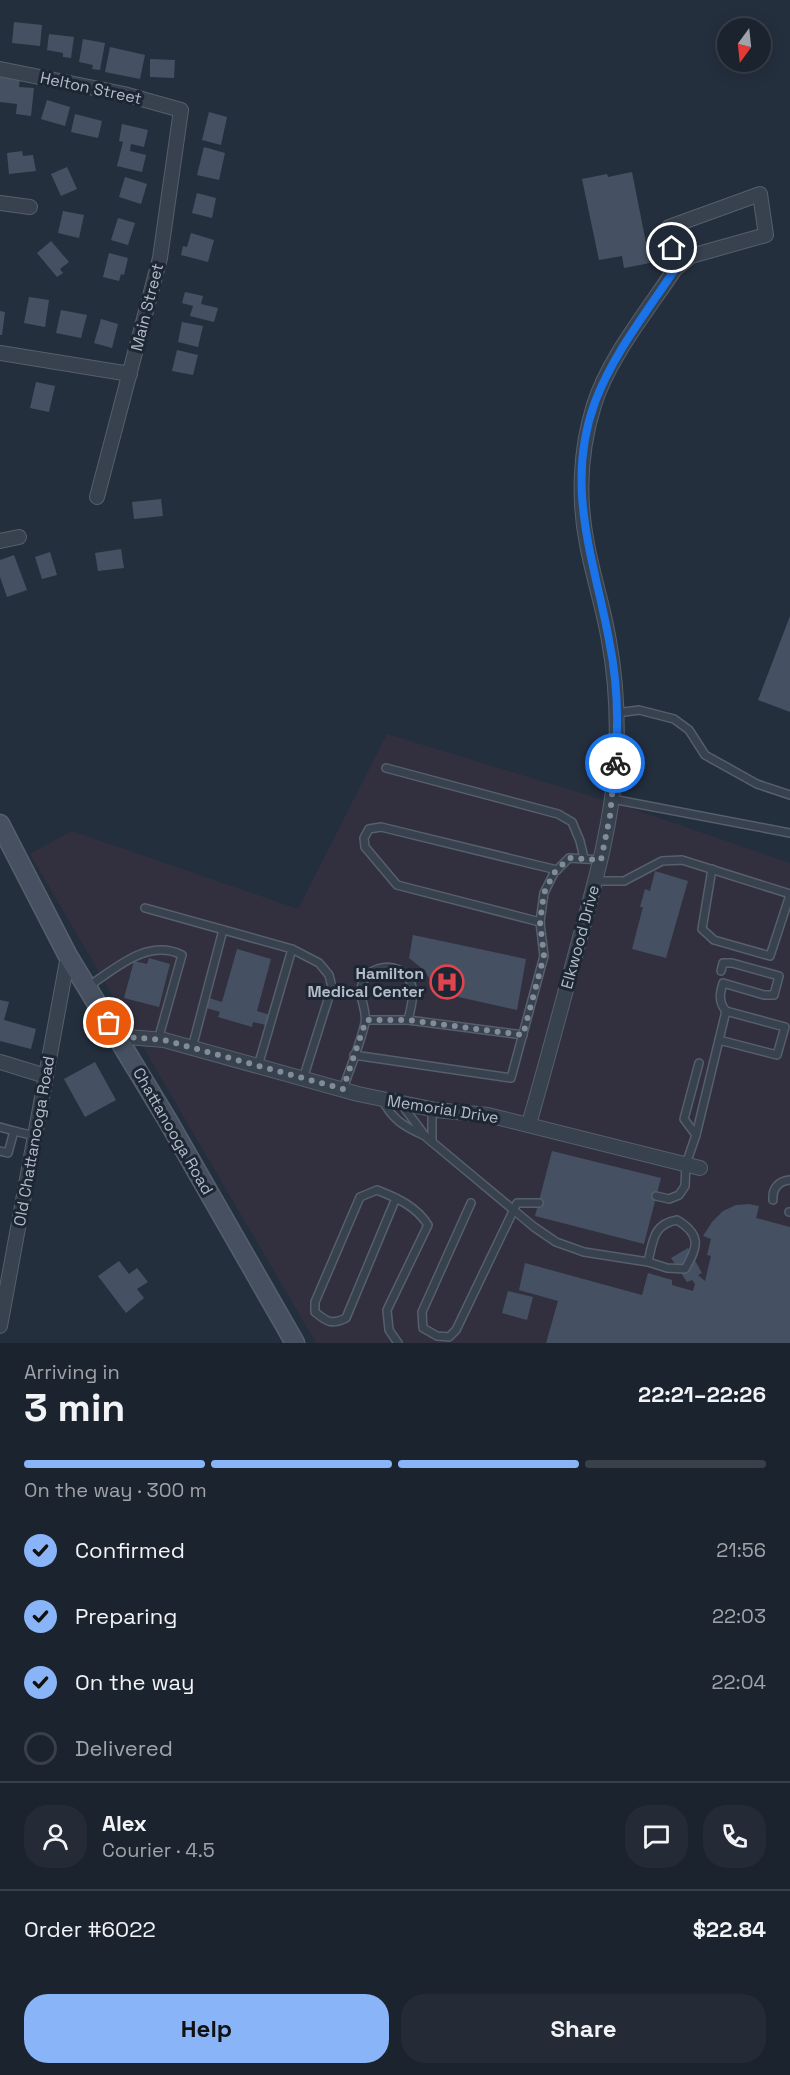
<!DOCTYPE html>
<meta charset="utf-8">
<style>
body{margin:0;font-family:"Space Grotesk",sans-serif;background:#242b36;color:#f1f3f6;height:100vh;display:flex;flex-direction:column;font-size:22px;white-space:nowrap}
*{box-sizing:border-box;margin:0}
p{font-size:20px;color:#a0a4aa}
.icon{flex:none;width:33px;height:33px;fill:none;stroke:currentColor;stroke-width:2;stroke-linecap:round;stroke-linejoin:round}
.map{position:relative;height:1343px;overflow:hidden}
.panel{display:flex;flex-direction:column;background:#1b232e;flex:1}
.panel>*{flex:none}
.needle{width:39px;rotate:195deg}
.tools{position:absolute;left:717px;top:18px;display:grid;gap:12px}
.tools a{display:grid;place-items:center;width:54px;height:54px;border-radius:50%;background:#1b232e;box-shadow:0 3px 15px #0003,0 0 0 2px #39404a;font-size:30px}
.pin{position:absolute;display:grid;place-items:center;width:51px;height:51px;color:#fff;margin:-26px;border:3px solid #fff;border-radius:50%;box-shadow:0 2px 6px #0007}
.courier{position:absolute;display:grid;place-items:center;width:60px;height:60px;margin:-30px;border:4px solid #1a73e8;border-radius:50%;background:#fff;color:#222;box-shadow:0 2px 8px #0007}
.headline em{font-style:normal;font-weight:800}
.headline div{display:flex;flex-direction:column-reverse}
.headline{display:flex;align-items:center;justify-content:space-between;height:102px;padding:0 24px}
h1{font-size:39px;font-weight:800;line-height:45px}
.bar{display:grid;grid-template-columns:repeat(4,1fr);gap:9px 6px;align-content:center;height:72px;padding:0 24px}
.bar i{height:8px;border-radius:4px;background:#39404a}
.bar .on{background:#8ab4f8}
.bar p{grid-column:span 4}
.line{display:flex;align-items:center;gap:15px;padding:0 24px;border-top:2px solid #39404a}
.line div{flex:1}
.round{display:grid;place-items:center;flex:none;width:63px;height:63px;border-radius:24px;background:#242b36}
ol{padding:0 24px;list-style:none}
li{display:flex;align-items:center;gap:18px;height:66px}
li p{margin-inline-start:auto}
li .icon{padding:6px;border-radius:50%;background:#8ab4f8;color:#111;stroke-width:4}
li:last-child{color:#a0a4aa}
li i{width:33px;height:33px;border:3px solid #39404a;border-radius:50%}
.primary-button{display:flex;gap:12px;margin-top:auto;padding:12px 24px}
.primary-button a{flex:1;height:69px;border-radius:24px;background:#8ab4f8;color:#111;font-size:24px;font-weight:800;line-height:69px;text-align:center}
.primary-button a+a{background:#242b36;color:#f1f3f6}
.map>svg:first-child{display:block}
</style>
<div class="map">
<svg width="790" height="1343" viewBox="0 0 790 1343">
<rect width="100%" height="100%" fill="#242f3e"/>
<path fill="#32303f" d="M387,734L630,808L790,863V1343H316L30,854L72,831L298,909Z"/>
<g fill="#455162">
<path d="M14,22L42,25L40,46L12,43Z"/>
<path d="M49,34L74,37L71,58L63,57V53L47,50Z"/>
<path d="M83,39L105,43L100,70L92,69L93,65L79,62Z"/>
<path d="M110,47L145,55L140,79L105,72Z"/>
<path d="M150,59L175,60L174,78L150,77Z"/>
<path d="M0,75L20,78L19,87L34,88L31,116L16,114L17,104L0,102Z"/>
<path d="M47,100L70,107L65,126L41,119Z"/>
<path d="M209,112L227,117L221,145L202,140Z"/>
<path d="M75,114L102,121L98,138L71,132Z"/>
<path d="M122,124L148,130L144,147L131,144L130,151L146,155L142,172L117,166L123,142L119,141Z"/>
<path d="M204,147L225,153L219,180L197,175Z"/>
<path d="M22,151L23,156L33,155L36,171L9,174L7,153Z"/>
<path d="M67,167L77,189L61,196L51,174Z"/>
<path d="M632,172L650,263L624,268L622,256L599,260L582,179L607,174L608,177Z"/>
<path d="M125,177L147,184L141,204L119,197Z"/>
<path d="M197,193L216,198L212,218L192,213Z"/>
<path d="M63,211L84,215L79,238L58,233Z"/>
<path d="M118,218L135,223L128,245L111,240Z"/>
<path d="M191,233L214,240L208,262L181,255L183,246L187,247Z"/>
<path d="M51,241L69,262L60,269L63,273L57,277L37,253Z"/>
<path d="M109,253L128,258L124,275L121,274L119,281L103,277Z"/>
<path d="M185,292L203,296L201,304L218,308L214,322L190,316L193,306L182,303Z"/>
<path d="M29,297L49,300L45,327L24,323Z"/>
<path d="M61,310L87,315L81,338L56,333Z"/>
<path d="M0,311L5,312L2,335H0Z"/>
<path d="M101,319L118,324L112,348L94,343Z"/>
<path d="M182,322L203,326L198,347L178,342Z"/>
<path d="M177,350L198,355L193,375L172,371Z"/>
<path d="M36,382L55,386L49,412L30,408Z"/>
<path d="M161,499L163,516L134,519L132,502Z"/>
<path d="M121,549L124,568L98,571L95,553Z"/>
<path d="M50,552L57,575L42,579L35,557Z"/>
<path d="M14,555L27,590L7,597L0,577V560Z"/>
<path d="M790,616V712L758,700Z"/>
<path d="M655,871L688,881L666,958L632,949L643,907H640L645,889L650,891Z"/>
<path d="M413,935L526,959L517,1010L432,991L430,980L425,971L409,958Z"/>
<path d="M237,949L271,959L257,1011L270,1015L266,1025L253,1022L252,1027L218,1017L220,1012L206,1008L209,998L222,1002Z"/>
<path d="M149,958L170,964L159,1007L124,998L134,961L147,964Z"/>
<path d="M0,1000L9,1002L4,1020L36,1029L31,1049L0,1041Z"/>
<path d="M95,1062L116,1100L85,1117L64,1079Z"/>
<path d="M552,1151L661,1178L644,1244L535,1216Z"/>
<path d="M749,1204L759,1206L756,1218L790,1227V1343H546L558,1301L519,1290L525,1263L642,1295L648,1273L672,1280V1285L693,1291L695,1284L692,1280L687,1282L671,1258L688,1248L702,1273L698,1275L705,1281L711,1256L707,1255L711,1239L703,1236L712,1222L723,1211L736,1205Z"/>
<path d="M119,1261L129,1274L137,1268L148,1282L137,1289L144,1298L126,1313L98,1276Z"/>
<path d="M508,1291L533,1297L527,1320L502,1313Z"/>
</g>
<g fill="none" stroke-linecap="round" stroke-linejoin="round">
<g stroke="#565f6c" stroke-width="10">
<g id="service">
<path d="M617,713L639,710L674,719L689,730L705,755L757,784L790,795"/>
<path d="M386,768L558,814L572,822L580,841L584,858"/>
<path d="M612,799L790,833"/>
<path d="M712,869L702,929L714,940L770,956L790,895"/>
<path d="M595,881H624L662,861L682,860L790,894"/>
<path d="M145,908L292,949L319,963L329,975L332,987L303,1079"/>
<path d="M540,922L397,885L365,847L364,838L369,829L381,827L557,870"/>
<path d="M89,986C116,968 148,938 182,955L158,1040"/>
<path d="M408,1020L523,1035"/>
<path d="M719,1040L777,1055L785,1027L726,1011C718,1002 720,993 723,983L764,995H774L779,976L732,963H723L721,971"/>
<path d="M192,1048L223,930"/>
<path d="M354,1055L511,1078L544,956L540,922L544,893L554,873L569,858L601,860"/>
<path d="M258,1066L292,949"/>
<path d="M343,1089C350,1068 360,1045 365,1023C368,1009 356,995 363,982C371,964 399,962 409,979C416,991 411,1008 408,1020H366"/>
<path d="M382,1099C392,1119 403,1126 423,1135"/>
<path d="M402,1105L426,1137L534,1227L556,1242L584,1252L648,1262L667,1268L685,1269C698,1247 702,1235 677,1220C653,1224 653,1241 648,1262"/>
<path d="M432,1110V1142"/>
<path d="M0,1127L14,1131L8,1153L0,1151"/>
<path d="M14,1131L35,1136"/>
<path d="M696,1135L684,1119L699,1063"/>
<path d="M656,1196L669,1199L679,1195L685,1186L686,1164L696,1135L726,1011"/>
<path d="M396,1198L346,1318C332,1325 327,1322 315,1312V1302L360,1197L377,1190C397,1198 416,1206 428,1225L387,1310L389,1330L398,1343"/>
<path d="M773,1200C772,1189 778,1181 790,1180"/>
<path d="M471,1203L422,1312L423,1328L437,1336L449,1337L456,1330L517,1203H539"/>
<path d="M789,1212H790"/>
</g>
</g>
<g stroke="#565f6c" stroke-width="16">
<g id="minor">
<path d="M0,69L124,94L181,110L160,258L97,497"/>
<path d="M760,194L766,235L691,256L675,269L669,227Z"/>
<path d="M0,203L30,207"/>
<path d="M0,353L130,374"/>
<path d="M0,541L19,537"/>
<path d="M116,1036L164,1040L358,1094L436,1110L488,1115L700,1168"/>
<path d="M0,1062L46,1076"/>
<path d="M529,1124C546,1065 562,1005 578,945C595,883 612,824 616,759C618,720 616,679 609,641C604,609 593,577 587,544C578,499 580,450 594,405C608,359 648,310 675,269"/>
<path d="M0,1326L68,956"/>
</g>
</g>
<g stroke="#565f6c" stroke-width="21">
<path id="secondary" d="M0,824L68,956L168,1121L295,1343"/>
</g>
<use href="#service" stroke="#38414e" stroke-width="7"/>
<use href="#minor" stroke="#38414e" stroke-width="14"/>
<use href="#secondary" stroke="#465061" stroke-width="18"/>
</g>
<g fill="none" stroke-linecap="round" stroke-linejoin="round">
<path stroke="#828b98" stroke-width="6" stroke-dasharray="0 10.8" d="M109,1023L116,1036L164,1040L343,1089L366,1020H408L523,1035L544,956L540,922L544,893L554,873L569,858L601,860L610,816L615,763"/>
<path stroke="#1a73e8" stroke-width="8" d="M615,763C619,723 617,679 609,640C594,559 564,486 595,402C613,354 647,312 675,269L672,248"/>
</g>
<defs>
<g id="hospital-ring" transform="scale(1.725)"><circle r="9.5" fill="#1d2633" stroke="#e0444e" stroke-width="1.5"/><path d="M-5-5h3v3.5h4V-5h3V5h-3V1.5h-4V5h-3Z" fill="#e0444e"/></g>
</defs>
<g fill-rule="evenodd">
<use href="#hospital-ring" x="447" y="982"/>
</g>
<g text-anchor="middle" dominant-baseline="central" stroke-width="6" stroke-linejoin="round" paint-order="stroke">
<g font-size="16" fill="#b4bcc9" stroke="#1d2633">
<text transform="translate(91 88) rotate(12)">Helton Street</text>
<text transform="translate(147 307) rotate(-76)">Main Street</text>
<text transform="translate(580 937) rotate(-75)">Elkwood Drive</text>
<text transform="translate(443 1109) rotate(9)">Memorial Drive</text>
<text transform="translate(173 1131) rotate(60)">Chattanooga Road</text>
<text transform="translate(34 1141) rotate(-80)">Old Chattanooga Road</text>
</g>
<g font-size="16" font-weight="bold" fill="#b4bcc9" stroke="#1d2633" text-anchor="end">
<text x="424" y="973">Hamilton<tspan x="424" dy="18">Medical Center</tspan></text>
</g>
</g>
</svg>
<div class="tools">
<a><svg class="needle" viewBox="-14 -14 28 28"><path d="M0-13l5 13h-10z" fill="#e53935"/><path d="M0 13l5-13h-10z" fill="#a0a4aa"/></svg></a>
</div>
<div class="pin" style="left:109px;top:1023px;background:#ea580c"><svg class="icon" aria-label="bag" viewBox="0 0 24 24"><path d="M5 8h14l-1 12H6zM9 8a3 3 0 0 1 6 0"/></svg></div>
<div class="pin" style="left:672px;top:248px;background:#1f2937"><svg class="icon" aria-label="home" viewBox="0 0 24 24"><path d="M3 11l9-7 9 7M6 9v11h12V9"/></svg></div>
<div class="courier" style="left:615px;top:763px"><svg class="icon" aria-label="bike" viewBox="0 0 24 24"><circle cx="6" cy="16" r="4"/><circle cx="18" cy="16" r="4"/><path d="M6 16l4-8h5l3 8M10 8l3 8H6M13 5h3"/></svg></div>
</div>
<section class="panel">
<div class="headline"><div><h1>3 min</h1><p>Arriving in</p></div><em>22:21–22:26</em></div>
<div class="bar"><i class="on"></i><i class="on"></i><i class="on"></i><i></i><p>On the way · 300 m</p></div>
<ol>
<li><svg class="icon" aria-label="check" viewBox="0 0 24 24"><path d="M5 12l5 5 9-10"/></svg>Confirmed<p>21:56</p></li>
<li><svg class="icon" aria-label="check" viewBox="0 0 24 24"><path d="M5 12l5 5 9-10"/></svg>Preparing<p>22:03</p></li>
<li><svg class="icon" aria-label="check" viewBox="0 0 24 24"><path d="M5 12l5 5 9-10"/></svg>On the way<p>22:04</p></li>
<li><i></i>Delivered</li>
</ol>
<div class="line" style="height:108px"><a class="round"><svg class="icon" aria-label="person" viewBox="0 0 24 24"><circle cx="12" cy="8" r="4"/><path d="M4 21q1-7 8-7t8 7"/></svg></a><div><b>Alex</b><p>Courier · 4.5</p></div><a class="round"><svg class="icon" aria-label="chat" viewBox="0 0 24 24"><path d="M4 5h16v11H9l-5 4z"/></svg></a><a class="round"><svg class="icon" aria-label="phone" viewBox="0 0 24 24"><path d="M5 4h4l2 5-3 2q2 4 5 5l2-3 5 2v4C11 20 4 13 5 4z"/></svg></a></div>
<div class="line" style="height:78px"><div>Order #6022</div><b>$22.84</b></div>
<div class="primary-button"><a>Help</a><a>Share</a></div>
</section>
